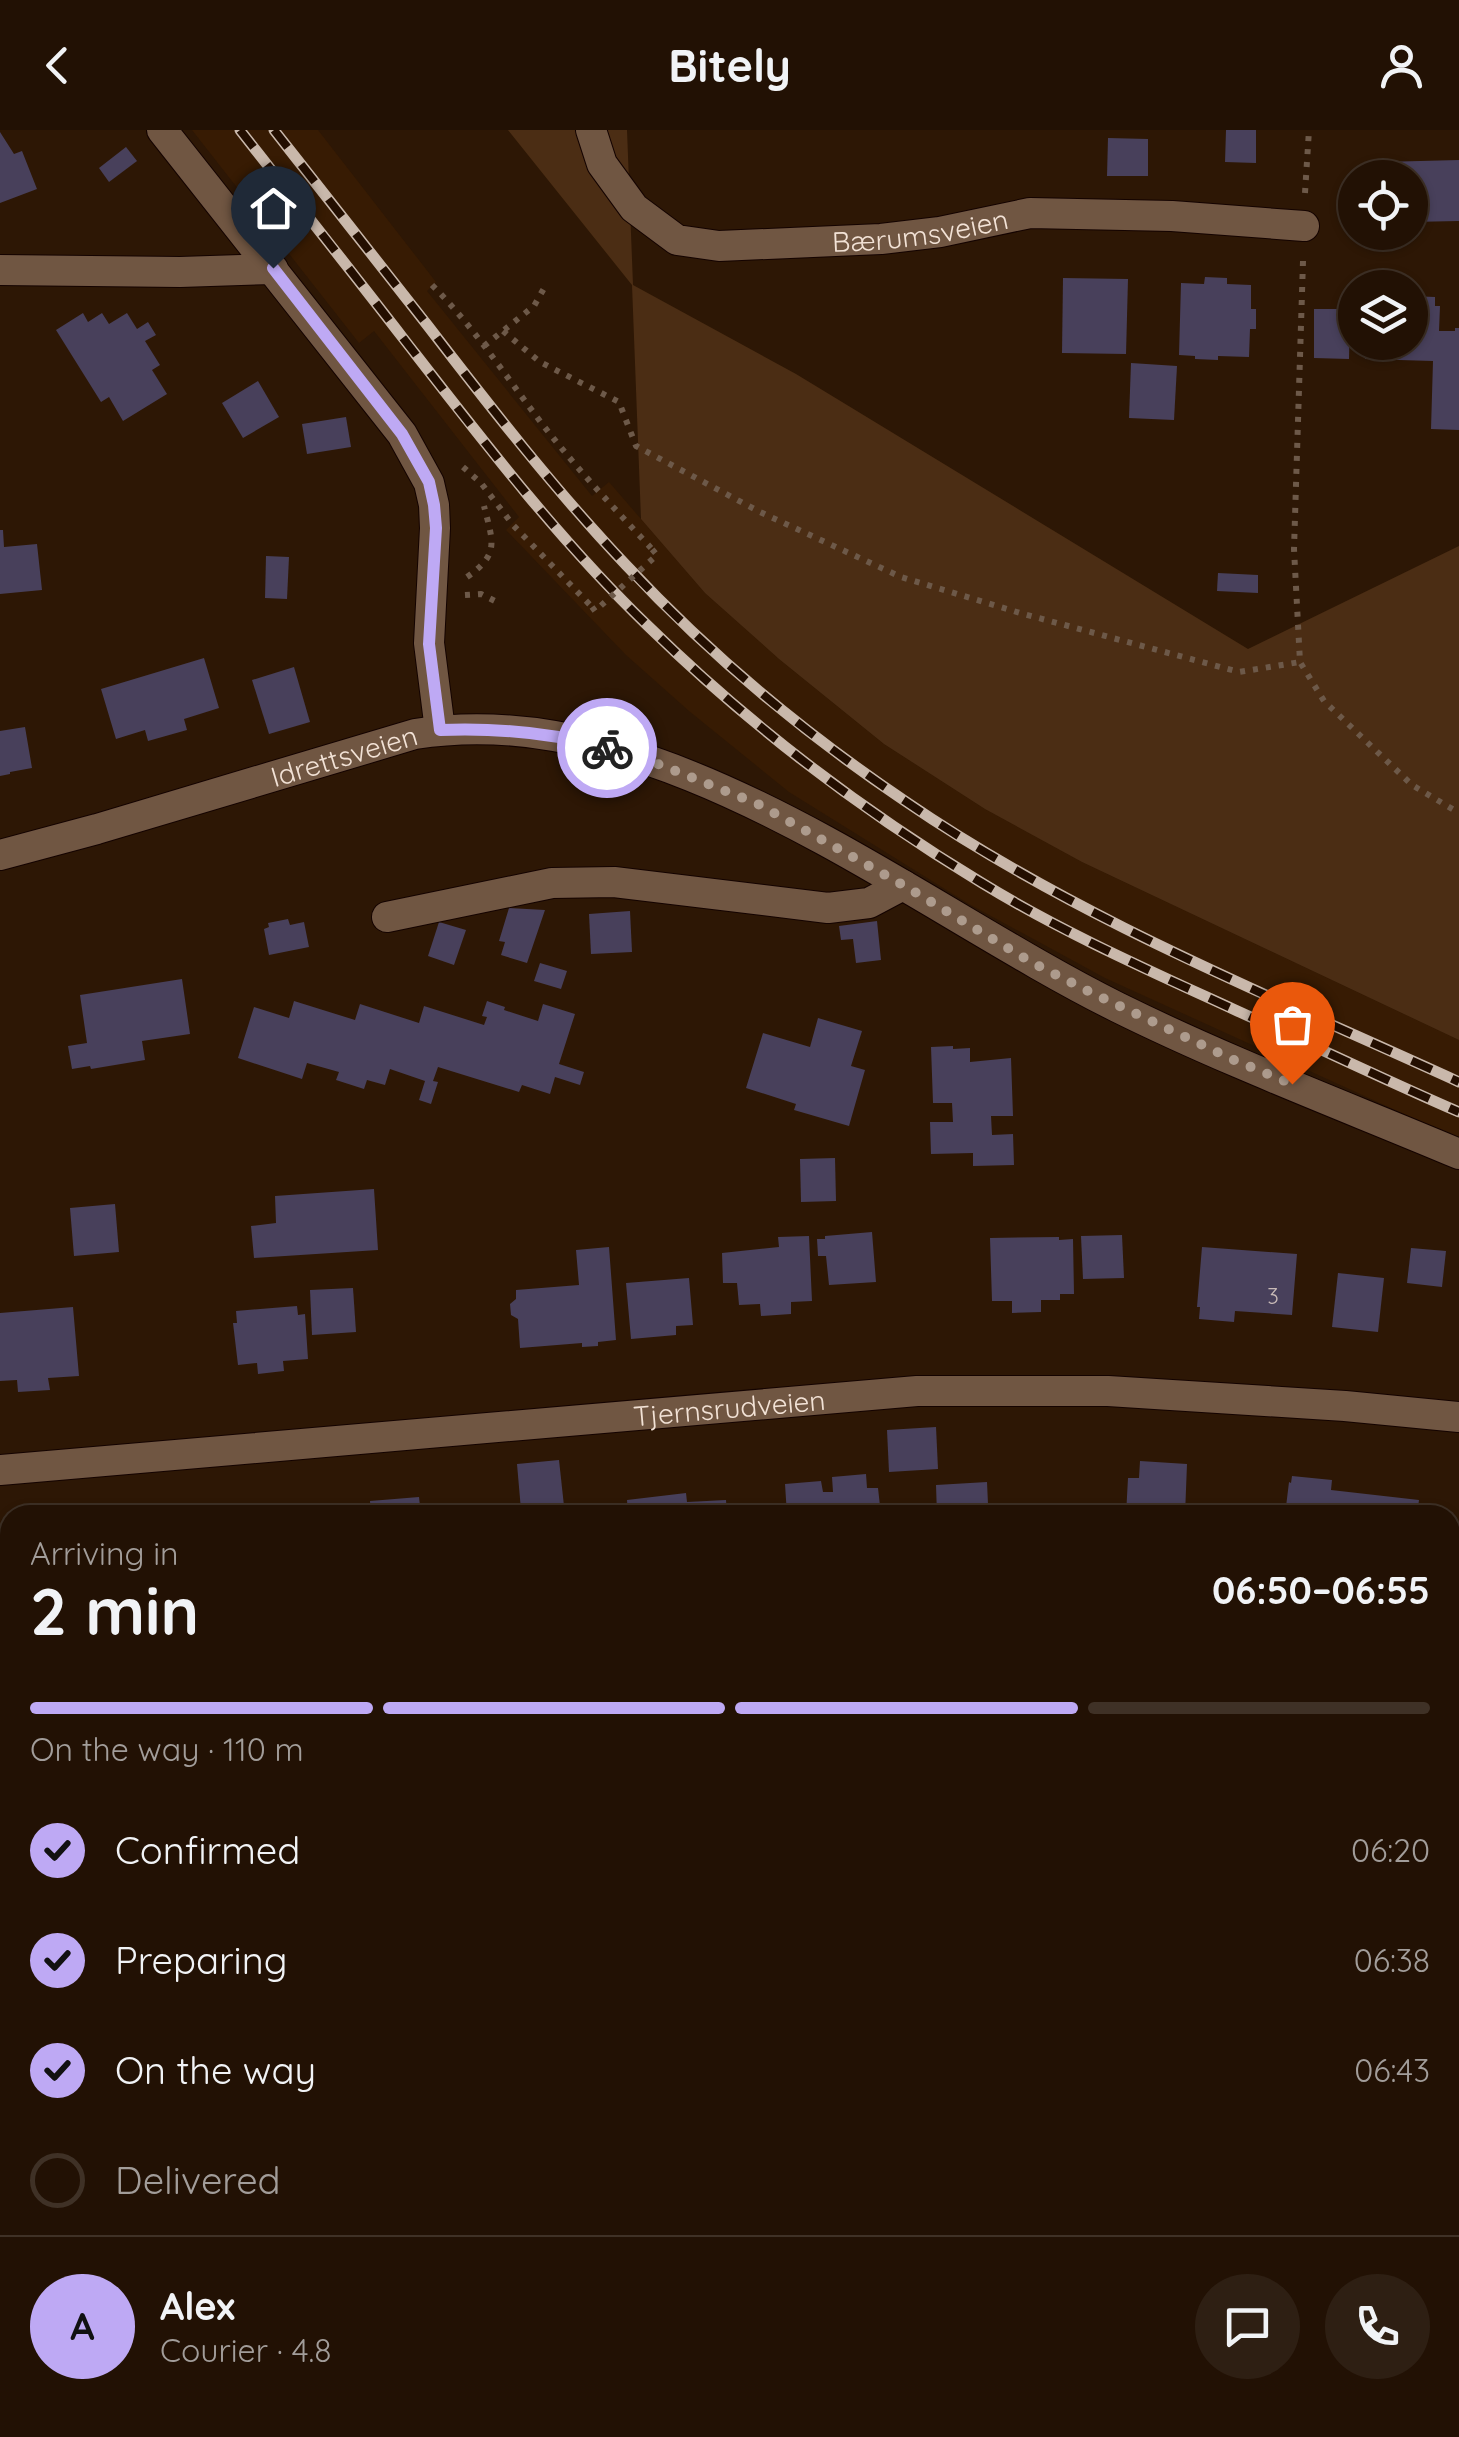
<!DOCTYPE html>
<meta charset="utf-8">
<style>
body{margin:0;font-family:Quicksand,sans-serif;background:#2e1f13;color:#f1f3f6;height:100vh;display:flex;flex-direction:column;font-size:38px;white-space:nowrap}
*{box-sizing:border-box;margin:0}
p{font-size:32px;color:#a29d9a}
.icon{flex:none;width:55px;height:55px;fill:none;stroke:currentColor;stroke-width:2;stroke-linecap:round;stroke-linejoin:round}
.map{position:relative;flex:1;overflow:hidden}
.side{position:absolute;left:0px;top:1375px;width:1460px;height:932px;display:flex;flex-direction:column;background:#221104;border-radius:30px 30px 0 0;box-shadow:0 2px 8px #0004,0 0 0 2px #3f3126}
.side>*{flex:none}
.tools{position:absolute;left:1338px;top:30px;display:grid;gap:20px}
.tools a{display:grid;place-items:center;width:90px;height:90px;border-radius:50%;background:#221104;box-shadow:0 2px 8px #0004,0 0 0 2px #3f3126;font-size:50px}
.pin{position:absolute;display:grid;place-items:center;width:85px;height:85px;color:#fff;margin:-102px -42px;border-radius:50% 50% 50% 0;rotate:-45deg;box-shadow:0 0 10px #0007}
.pin .icon{rotate:45deg}
.courier{position:absolute;display:grid;place-items:center;width:100px;height:100px;margin:-50px;border:8px solid #bea9f4;border-radius:50%;background:#fff;color:#222;box-shadow:0 2px 12px #0007}
.summary em{font-style:normal;font-weight:700}
.summary div{display:flex;flex-direction:column-reverse}
.summary{display:flex;align-items:center;justify-content:space-between;height:170px;padding:0 30px}
h1{font-size:65px;font-weight:700;line-height:75px}
.bar{display:grid;grid-template-columns:repeat(4,1fr);gap:15px 10px;align-content:center;height:120px;padding:0 30px}
.bar i{height:12px;border-radius:8px;background:#3f3126}
.bar .active{background:#bea9f4}
.bar p{grid-column:span 4}
.line{display:flex;align-items:center;gap:25px;padding:0 30px;border-top:2px solid #3f3126}
.line div{flex:1}
.round{display:grid;place-items:center;flex:none;width:105px;height:105px;border-radius:52px;background:#2e1f13}
ol{padding:0 30px;list-style:none}
li{display:flex;align-items:center;gap:30px;height:110px}
li p{margin-inline-start:auto}
li .icon{padding:10px;border-radius:50%;background:#bea9f4;color:#111;stroke-width:4}
li:last-child{color:#a29d9a}
li i{width:55px;height:55px;border:5px solid #3f3126;border-radius:50%}
header{display:flex;justify-content:space-between;align-items:center;height:130px;padding:0 30px;background:#221104;font-size:45px;font-weight:700}
.map>svg:first-child{display:block}
</style>
<header><svg class="icon" aria-label="back" viewBox="0 0 24 24"><path d="M15 5l-7 7 7 7"/></svg>Bitely<svg class="icon" aria-label="person" viewBox="0 0 24 24"><circle cx="12" cy="8" r="4"/><path d="M4 21q1-7 8-7t8 7"/></svg></header>
<div class="map">
<svg width="1459" height="2307" viewBox="0 0 1459 2307">
<rect width="100%" height="100%" fill="#2d1705"/>
<g fill="#371b03">
<path d="M192,0H318L436,152L427,161L592,366L609,352L705,463L779,529L884,614L985,679L1082,732L1459,910V1009L1105,848L969,774L789,662L689,581L626,525L506,400L519,387L374,201L359,213Z"/>
<path d="M1450,2278H1459V2307H1017L1162,2298H1450Z"/>
</g>
<path fill="#4b2d14" d="M508,0H627L633,155L796,244L1248,519L1459,416V910L1082,732L985,679L884,614L779,529L705,463L641,389L632,155Z"/>
<g fill="#48405b">
<path d="M1226,0H1256V33L1225,32Z"/>
<path d="M0,2L14,24L22,21L37,59L0,73Z"/>
<path d="M1108,8L1148,9V46H1107Z"/>
<path d="M126,17L137,31L109,52L99,38Z"/>
<path d="M1459,30V91L1410,92V48H1381V32Z"/>
<path d="M1205,147L1227,148V154L1251,155V179H1256V199H1250L1249,227L1218,226V230L1195,229V226L1179,225L1181,153L1204,154Z"/>
<path d="M1063,148L1128,149L1126,224L1062,223Z"/>
<path d="M1410,166L1435,167V176H1440L1439,201H1455V198H1459V300L1431,299L1433,231L1365,229L1366,212H1410Z"/>
<path d="M1314,179H1350L1349,229L1314,228Z"/>
<path d="M83,183L88,192L102,183L109,194L127,183L137,199L148,192L156,205L145,211L160,235L152,240L167,264L123,291L109,267L101,272L56,200Z"/>
<path d="M1131,233L1177,236L1174,290L1129,288Z"/>
<path d="M258,251L279,287L243,308L222,273Z"/>
<path d="M346,287L351,317L307,324L302,294Z"/>
<path d="M0,400H3L4,417L37,414L42,460L0,464Z"/>
<path d="M266,426L289,427L287,469L265,468Z"/>
<path d="M1218,443L1258,445V463L1217,461Z"/>
<path d="M204,528L219,578L184,589L187,600L148,611L145,600L116,609L101,559Z"/>
<path d="M294,537L310,592L269,604L252,550Z"/>
<path d="M25,597L32,638L10,642V644L0,646V601Z"/>
<path d="M509,778L545,780L527,833L501,825L505,812L499,811Z"/>
<path d="M630,781L632,822L591,824L589,784Z"/>
<path d="M288,789L290,795L304,792L309,817L269,825L264,799L269,797L268,793Z"/>
<path d="M877,791L881,830L856,833L853,809L841,810L839,796Z"/>
<path d="M439,792L466,800L454,835L428,826Z"/>
<path d="M540,833L567,841L561,859L534,851Z"/>
<path d="M182,849L190,904L142,911L145,930L91,939L90,936L72,939L68,916L87,913L80,865Z"/>
<path d="M294,871L355,890L360,874L419,893L424,876L484,895L487,887L482,886L487,871L505,877L504,880L538,891L543,874L575,884L559,934L584,942L580,955L555,947L550,964L522,955L519,962L438,937L433,951L438,952L431,974L419,970L425,951L390,939L385,955L367,950L364,959L336,950L339,942L307,933L302,949L238,928L254,877L289,888Z"/>
<path d="M818,888L862,901L851,936L865,940L849,996L794,980L796,974L746,958L763,903L810,917Z"/>
<path d="M953,916V919L970,918V932L1011,928L1013,986H991L992,1005L1013,1004L1014,1035L973,1036V1023L931,1024L930,992H953L952,973H933L931,917Z"/>
<path d="M835,1028L836,1071L801,1072L800,1029Z"/>
<path d="M374,1059L378,1120L254,1128L251,1096L276,1093L275,1066Z"/>
<path d="M115,1074L119,1122L74,1126L70,1078Z"/>
<path d="M872,1102L876,1152L829,1155L826,1126H818L817,1109H825V1106Z"/>
<path d="M1122,1105L1124,1148L1083,1149L1081,1106Z"/>
<path d="M809,1106L812,1171L791,1172V1184L761,1186L760,1174L739,1175L737,1153H723L722,1123L779,1117L778,1107Z"/>
<path d="M1059,1107V1110L1073,1109L1074,1164H1060V1170H1041V1182L1012,1183V1171H992L990,1108Z"/>
<path d="M609,1117L616,1210L598,1212V1216L582,1217V1213L520,1218L518,1189L511,1185L510,1174L516,1169V1160L579,1155L576,1120Z"/>
<path d="M1202,1117L1297,1124L1292,1185L1235,1181L1234,1192L1199,1189L1200,1177H1197Z"/>
<path d="M1411,1118L1446,1121L1442,1157L1407,1153Z"/>
<path d="M1338,1143L1384,1148L1378,1202L1332,1197Z"/>
<path d="M689,1148L693,1195L676,1196V1205L631,1209L626,1153Z"/>
<path d="M353,1158L356,1202L312,1205L310,1160Z"/>
<path d="M297,1176L298,1185L305,1184L308,1229L283,1231L284,1241L258,1244L257,1233L238,1235L233,1193H237L236,1181Z"/>
<path d="M73,1177L79,1246L48,1248L50,1260L18,1262L17,1250L0,1251V1183Z"/>
<path d="M936,1297L938,1339L889,1342L887,1300Z"/>
<path d="M559,1330L564,1376L521,1380L517,1334Z"/>
<path d="M1140,1331L1187,1334L1185,1385H1126L1128,1348H1139Z"/>
<path d="M866,1344L867,1358H878L881,1385H787L785,1354L821,1351L823,1362H833L832,1347Z"/>
<path d="M1292,1346L1332,1350L1331,1360L1419,1370L1417,1385H1285L1289,1352L1291,1353Z"/>
<path d="M987,1352L988,1374H999L1000,1385H937L936,1355Z"/>
<path d="M686,1363L687,1372L726,1370L727,1385H628L627,1370Z"/>
<path d="M419,1367L421,1385H371L370,1371Z"/>
<path d="M510,1376L511,1385H462V1380Z"/>
<path d="M175,1378V1385H95V1381Z"/>
<rect x="0" y="1428" width="10" height="85"/>
<path d="M1459,1953V2002H1454L1450,1976V1954Z"/>
<path d="M10,1980V1998L2,1999L0,1982Z"/>
<path d="M10,2130V2235L0,2237V2132Z"/>
</g>
<g fill="none" stroke-linecap="round" stroke-linejoin="round">
<g stroke="#140300" stroke-width="32">
<g id="minor">
<path d="M162,0L402,304L429,353L434,375L435,398L429,513L440,600"/>
<path id="s1" d="M591,0L602,34L634,78L677,110L719,116L881,109L940,102L1030,83L1172,86L1304,96"/>
<path d="M0,140L180,142L273,139"/>
<path id="s2" d="M0,725L97,699L415,604C661,565 908,773 1117,877C1228,932 1345,976 1459,1024"/>
<path d="M387,787L552,753L614,752L828,778L869,773L903,755"/>
<path id="s3" d="M0,1340L917,1261H1108L1345,1276L1459,1287"/>
<path d="M1450,1622L1459,1621"/>
<path d="M0,2061L10,2063"/>
<path d="M1450,2245L1459,2244"/>
<path d="M299,2307L316,2302L372,2298"/>
</g>
</g>
<g stroke="#6d5949" stroke-width="6" stroke-dasharray="5 8" stroke-linecap="butt">
<path d="M1305,63L1309,0"/>
<path d="M1303,131L1294,419L1300,532L1324,571L1412,655L1459,683"/>
<path d="M432,155C474,197 507,248 543,295C577,339 614,378 651,418"/>
<path d="M503,201L540,232L619,272L636,316L760,382L901,447L1020,483L1239,542L1300,532"/>
<path d="M484,216L534,176L547,153"/>
<path d="M463,337L481,353L513,395L592,477"/>
<path d="M467,447C500,424 493,412 484,376"/>
<path d="M465,465L481,464L497,472"/>
<path d="M0,1913L10,1907"/>
</g>
<use href="#minor" stroke="#705642" stroke-width="30"/>
<g stroke="#c9b8ab" stroke-width="11">
<g id="rail">
<path d="M240,0C294,69 349,138 403,208C480,307 557,408 647,495C748,594 861,680 982,753C1062,802 1148,840 1233,879C1308,913 1383,949 1459,982"/>
<path d="M274,0C325,65 377,131 428,196C491,278 555,360 626,435C709,524 804,603 905,671C1076,788 1271,866 1459,952"/>
</g>
</g>
<use href="#rail" stroke="#230e00" stroke-width="8" stroke-dasharray="22" stroke-linecap="butt"/>
<path stroke="#6d5949" stroke-width="6" stroke-dasharray="5 8" stroke-linecap="butt" d="M592,477L595,481L657,425L651,418"/>
</g>
<g fill="none" stroke-linecap="round" stroke-linejoin="round">
<path stroke="#ad9b8d" stroke-width="10" stroke-dasharray="0 18" d="M607,618L648,630L758,674L903,755L1031,832L1090,862L1234,930L1292,954"/>
<path stroke="#bea9f4" stroke-width="12" d="M273,138L402,304L429,352L434,375L436,398L429,514L440,600C496,598 552,602 607,618"/>
</g>
<g text-anchor="middle" dominant-baseline="central" stroke-width="8" stroke-linejoin="round" paint-order="stroke">
<g font-size="22" fill="#c8bab7">
<text x="1273" y="1166">3</text>
</g>
<g font-size="28" fill="#f2e2d6" stroke="#230e00">
<text stroke="none"><textPath href="#s1" startOffset="388">Bærumsveien</textPath></text>
<text stroke="none"><textPath href="#s2" startOffset="358">Idrettsveien</textPath></text>
<text stroke="none"><textPath href="#s3" startOffset="732">Tjernsrudveien</textPath></text>
</g>
</g>
</svg>
<div class="tools">
<a><svg class="icon" aria-label="locate" viewBox="0 0 24 24"><circle cx="12" cy="12" r="6"/><path d="M12 2v4M12 18v4M2 12h4M18 12h4"/></svg></a>
<a><svg class="icon" aria-label="layers" viewBox="0 0 24 24"><path d="M12 4l9 5-9 5-9-5zM3 14l9 5 9-5"/></svg></a>
</div>
<div class="pin" style="left:1292px;top:954px;background:#ea580c"><svg class="icon" aria-label="bag" viewBox="0 0 24 24"><path d="M5 8h14l-1 12H6zM9 8a3 3 0 0 1 6 0"/></svg></div>
<div class="pin" style="left:273px;top:138px;background:#1f2937"><svg class="icon" aria-label="home" viewBox="0 0 24 24"><path d="M3 11l9-7 9 7M6 9v11h12V9"/></svg></div>
<div class="courier" style="left:607px;top:618px"><svg class="icon" aria-label="bike" viewBox="0 0 24 24"><circle cx="6" cy="16" r="4"/><circle cx="18" cy="16" r="4"/><path d="M6 16l4-8h5l3 8M10 8l3 8H6M13 5h3"/></svg></div>
<section class="side">
<div class="summary"><div><h1>2 min</h1><p>Arriving in</p></div><em>06:50–06:55</em></div>
<div class="bar"><i class="active"></i><i class="active"></i><i class="active"></i><i></i><p>On the way · 110 m</p></div>
<ol>
<li><svg class="icon" aria-label="check" viewBox="0 0 24 24"><path d="M5 12l5 5 9-10"/></svg>Confirmed<p>06:20</p></li>
<li><svg class="icon" aria-label="check" viewBox="0 0 24 24"><path d="M5 12l5 5 9-10"/></svg>Preparing<p>06:38</p></li>
<li><svg class="icon" aria-label="check" viewBox="0 0 24 24"><path d="M5 12l5 5 9-10"/></svg>On the way<p>06:43</p></li>
<li><i></i>Delivered</li>
</ol>
<div class="line" style="height:180px"><b class="round" style="background:#bea9f4;color:#111">A</b><div><b>Alex</b><p>Courier · 4.8</p></div><a class="round"><svg class="icon" aria-label="chat" viewBox="0 0 24 24"><path d="M4 5h16v11H9l-5 4z"/></svg></a><a class="round"><svg class="icon" aria-label="phone" viewBox="0 0 24 24"><path d="M5 4h4l2 5-3 2q2 4 5 5l2-3 5 2v4C11 20 4 13 5 4z"/></svg></a></div>
</section>
</div>
